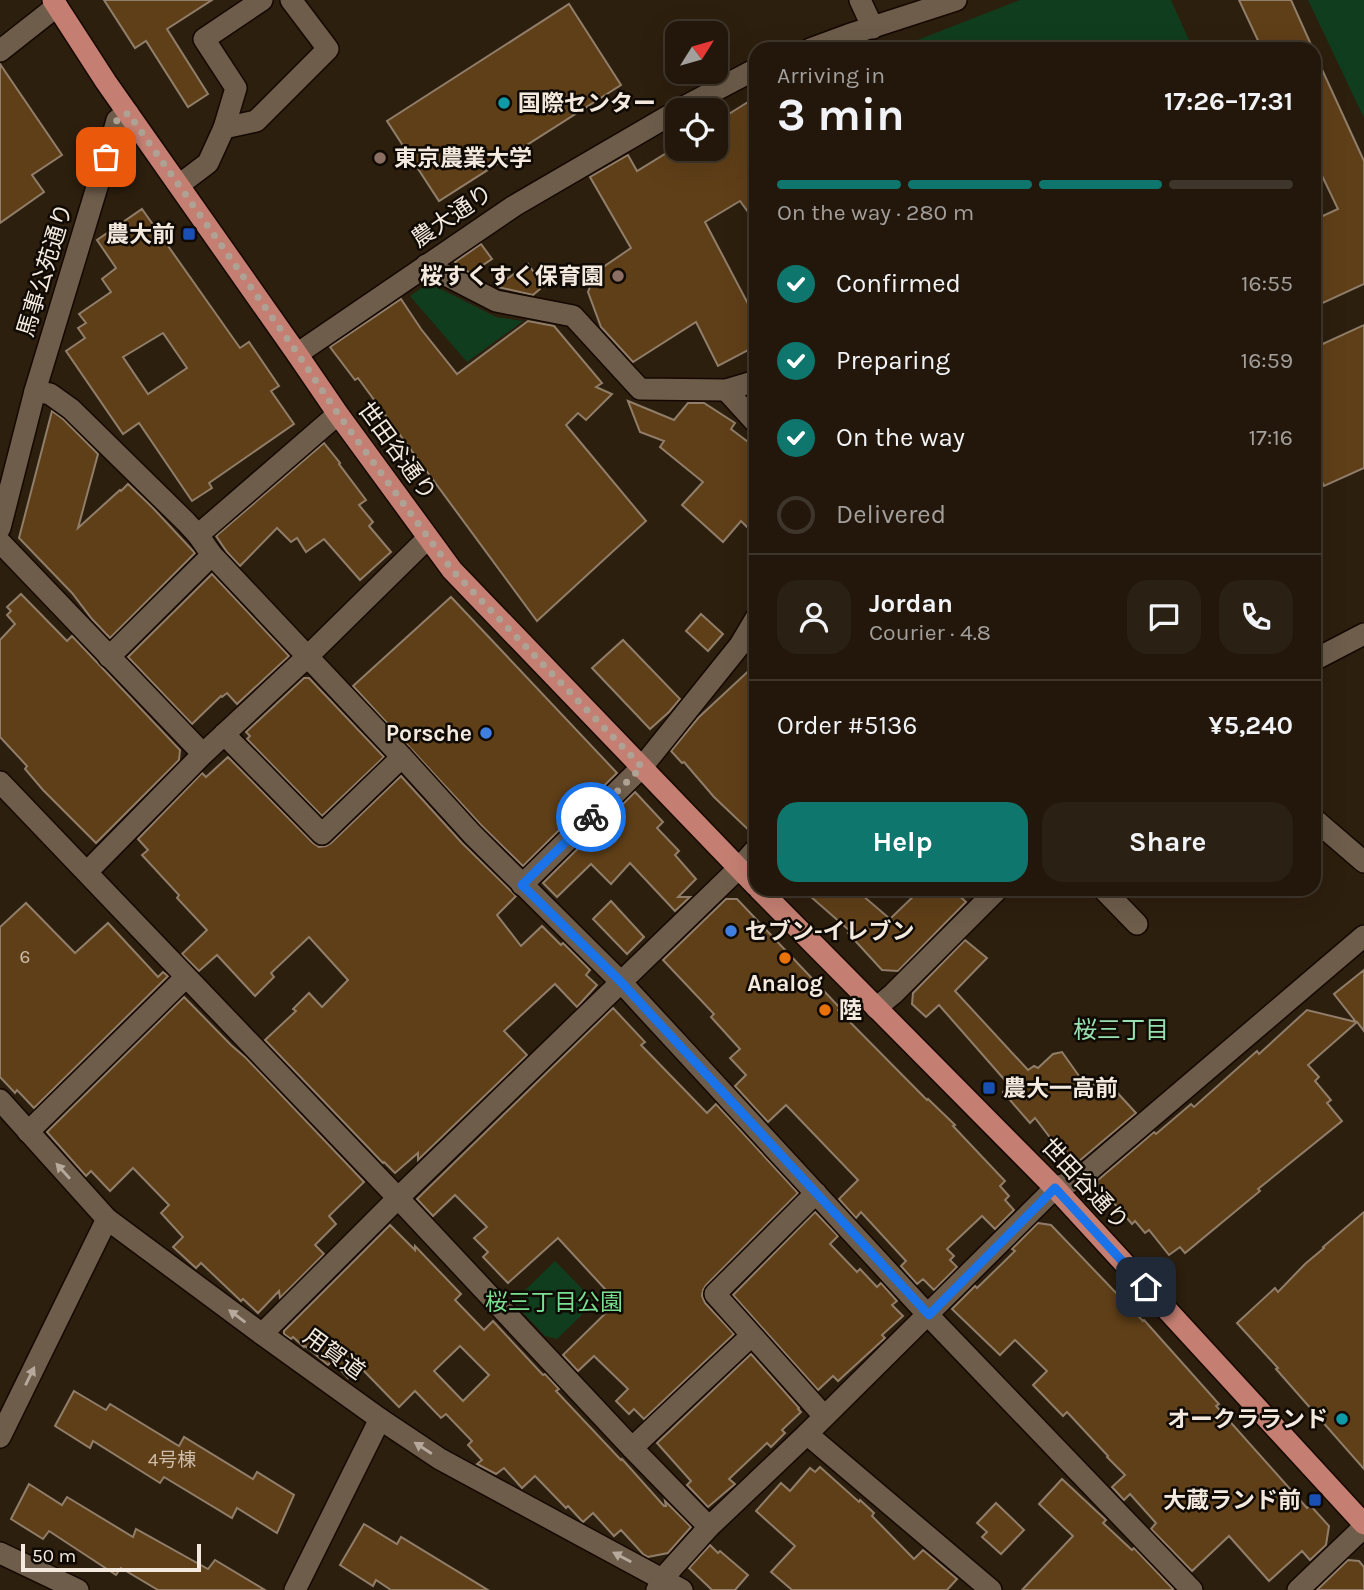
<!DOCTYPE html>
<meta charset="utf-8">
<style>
body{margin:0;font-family:Karla,"Noto Sans JP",sans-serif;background:#2a2013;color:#f1f3f6;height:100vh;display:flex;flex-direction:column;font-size:26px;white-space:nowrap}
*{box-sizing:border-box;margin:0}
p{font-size:23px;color:#a29f9c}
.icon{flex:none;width:38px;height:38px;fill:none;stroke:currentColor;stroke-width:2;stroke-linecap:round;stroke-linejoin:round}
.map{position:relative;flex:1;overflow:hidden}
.side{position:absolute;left:749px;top:42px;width:572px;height:854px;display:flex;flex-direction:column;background:#22170a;border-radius:21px;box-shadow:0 7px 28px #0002,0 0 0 2px #3f362b}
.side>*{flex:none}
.needle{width:46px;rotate:53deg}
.tools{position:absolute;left:665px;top:21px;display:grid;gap:14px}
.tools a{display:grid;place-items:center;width:63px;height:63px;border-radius:14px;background:#22170a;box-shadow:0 7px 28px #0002,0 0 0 2px #3f362b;font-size:35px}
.scale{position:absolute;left:21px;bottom:18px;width:180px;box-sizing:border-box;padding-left:7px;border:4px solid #f3e9de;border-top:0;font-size:19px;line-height:24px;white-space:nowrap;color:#f3e9de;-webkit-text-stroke:5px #100a04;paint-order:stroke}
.pin{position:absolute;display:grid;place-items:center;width:60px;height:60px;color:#fff;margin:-30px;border-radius:14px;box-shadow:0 4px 10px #0006}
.courier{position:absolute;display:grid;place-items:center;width:70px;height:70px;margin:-35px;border:5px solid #1a73e8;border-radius:50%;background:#fff;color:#222;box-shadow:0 2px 9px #0007}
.summary em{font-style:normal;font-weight:700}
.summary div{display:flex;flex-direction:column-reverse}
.summary{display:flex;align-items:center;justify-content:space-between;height:119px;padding:0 28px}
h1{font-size:46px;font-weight:700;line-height:52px}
.bar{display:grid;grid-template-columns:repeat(4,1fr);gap:10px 7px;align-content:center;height:84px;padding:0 28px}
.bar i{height:9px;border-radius:5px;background:#3f362b}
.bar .selected{background:#0f766e}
.bar p{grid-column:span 4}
.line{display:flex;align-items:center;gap:18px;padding:0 28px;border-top:2px solid #3f362b}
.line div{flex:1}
.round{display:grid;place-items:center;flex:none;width:74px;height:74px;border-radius:21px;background:#2a2013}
ol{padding:0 28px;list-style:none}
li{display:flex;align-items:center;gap:21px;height:77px}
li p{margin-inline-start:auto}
li .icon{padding:7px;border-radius:50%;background:#0f766e;color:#fff;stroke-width:4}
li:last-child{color:#a29f9c}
li i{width:38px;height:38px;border:4px solid #3f362b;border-radius:50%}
.cta{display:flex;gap:14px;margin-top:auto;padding:14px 28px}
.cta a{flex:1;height:80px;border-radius:21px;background:#0f766e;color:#fff;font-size:28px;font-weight:700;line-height:80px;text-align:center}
.cta a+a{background:#2a2013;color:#f1f3f6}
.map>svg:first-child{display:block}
</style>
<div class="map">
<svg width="1364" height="1590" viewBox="0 0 1364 1590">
<rect width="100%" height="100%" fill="#2d1f0e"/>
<g fill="#103d1d">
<path d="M1020,0H1171L1193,49L897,48Z"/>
<path d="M1308,0H1364V118Z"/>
<path d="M429,283L496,317L523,321L467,362L410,296Z"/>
<path d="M555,1261L595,1302L557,1339L545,1336L513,1302Z"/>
</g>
<g fill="#5f3f18" stroke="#907e6a" stroke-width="2" fill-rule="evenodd">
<path d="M104,0H212L167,29L208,94L188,107L146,41L135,48Z"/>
<path d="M1239,0H1291L1313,49H1262Z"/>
<path d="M569,4L621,85L439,201L387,121Z"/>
<path d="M1314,52L1364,161V284L1314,307V220L1338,209L1314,159Z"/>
<path d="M0,64L62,155L32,175L44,192L0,223Z"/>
<path d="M756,97V223L740,201L705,222L756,319V346L718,366L696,322L633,362L601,327L588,292L596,272L631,248L590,177L628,155L637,171L673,149H716V122Z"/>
<path d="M142,209L240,348L249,342L279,386L271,391L294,424L209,483L212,488L192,501L139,423L123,434L66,351L85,338L78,328L86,323L79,314L111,292L102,279L116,268L97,240ZM163,333L187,368L148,394L123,357Z"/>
<path d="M481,244L492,259L471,273L458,267L455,262Z"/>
<path d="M528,264L538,278L540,289L533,295L498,287L497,286Z"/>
<path d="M401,299L421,329L457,374L528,321L554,326L602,383L596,387L612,394L586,420L578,413L566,425L646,521L537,621L358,378L355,380L330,347Z"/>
<path d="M1364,325V468L1324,486L1314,465V348Z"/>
<path d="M628,401L674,420L688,403H704L735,423L731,429L756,448V536L741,521L723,542L682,505L703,482L660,447L664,441L640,432Z"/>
<path d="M52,411L63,419L98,454L78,528L120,490L121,491L128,484L153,508L195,553L110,638L92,619L72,593L19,538Z"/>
<path d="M324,443L340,463L339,464L366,500L359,505L373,522L369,526L391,552L360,580L324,539L306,552L297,538L291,542L277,528L240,566L227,552L216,536Z"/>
<path d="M212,574L289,656L237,704L227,693L222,697L221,696L192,724L128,657Z"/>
<path d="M21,594L67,641L72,636L180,750L179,760L96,843L43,790L25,769L27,766L0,737V640L15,624L7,615L11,611L7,607Z"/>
<path d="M451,597L617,773L523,866L481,825L353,686Z"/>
<path d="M701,614L723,634L708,651L686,631Z"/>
<path d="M623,640L680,699L669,712L650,729L592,668Z"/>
<path d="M756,664V836H755L714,797L684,762L682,763L671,751L698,718Z"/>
<path d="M304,678H309L384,757L322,816L247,739L250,736L246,732Z"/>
<path d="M228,757L313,843L319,847L326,846L331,843L401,776L462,843L516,896L497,915L521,946L542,926L561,945L563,943L590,970L586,975L597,985L577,1007L555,984L504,1031L527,1055L418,1160V1153L395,1173L384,1162L383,1163L265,1040L296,1011L293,1009L309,993L322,1007L348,980L309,937L271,973L274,977L255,996L217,955L199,971L182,954L207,930L177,898L179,895L142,855L148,850L138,839L202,773L206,777Z"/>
<path d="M635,792L663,822L657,828L679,851L675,855L696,879L678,897H690L675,911L630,863L611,884L591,864L557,897L543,883Z"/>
<path d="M802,889H855L890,919L921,889H952L966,902L898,971L882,970L848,933L850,931Z"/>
<path d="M726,899H737L840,1008L838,1010L927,1100L928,1099L955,1125L953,1126L1005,1181L1000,1186L1009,1196L1005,1200L1014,1210L995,1229L982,1216L947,1249L954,1256L950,1260L957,1267L934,1290L923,1279L917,1284L901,1266L906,1261L861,1212L856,1218L839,1199L858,1180L786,1105L768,1122L735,1086L746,1075L730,1058L740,1049L711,1017L714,1014L663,960Z"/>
<path d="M611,901L644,937L627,954L593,919Z"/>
<path d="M26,903L75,953L108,923L158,977L163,972L168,976L34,1108L17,1090L15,1093L0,1077V927Z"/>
<path d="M965,940L987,958L955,991L1028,1070L1034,1066L1038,1068L1053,1054L1062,1052L1089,1090L1102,1076L1136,1113L1078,1162L1068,1161L1035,1118L1030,1123L1003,1092L1010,1086L939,1005L926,1017L912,1004L913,993Z"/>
<path d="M1364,970V1031L1357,1022L1308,1065L1319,1077L1315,1081L1331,1100L1327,1103L1342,1121L1258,1189L1260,1191L1185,1253L1180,1247L1169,1255L1149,1230L1145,1233L1135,1221L1132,1224L1098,1185V1180L1154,1132L1156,1134L1191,1104L1194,1107L1257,1051L1259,1054L1307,1010L1356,1022L1334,994Z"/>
<path d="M184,997L231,1045L246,1058L364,1182L329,1216L336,1224L315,1245L324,1254L280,1298L279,1291L258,1313L243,1299L241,1301L201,1263L196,1268L173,1247L183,1237L161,1213L169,1205L133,1168L110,1191L91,1171L86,1176L47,1132Z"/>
<path d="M613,1008L645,1042L641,1045L707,1113L716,1104L798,1193L706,1285L703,1290L702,1296L705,1303L734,1334L644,1419L634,1409L629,1414L616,1401L628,1389L594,1356L578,1371L563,1355L617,1302L558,1238L508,1283L483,1257L488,1252L474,1238L487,1227L455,1195L433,1216L417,1199Z"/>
<path d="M815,1212L838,1236L830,1244L857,1272L860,1269L877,1287L881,1283L897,1301L892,1305L903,1316L882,1335L885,1338L838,1381L833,1376L818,1390L733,1295Z"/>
<path d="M1364,1212V1469L1276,1369L1278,1368L1237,1323L1275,1288L1278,1292L1305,1264L1324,1248L1323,1247Z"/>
<path d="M1038,1223L1051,1225L1143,1321L1144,1320L1219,1404L1216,1406L1307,1508L1310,1505L1329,1526L1326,1545L1310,1560L1302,1551L1269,1581L1229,1536L1192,1571L1151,1529L1156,1523L1130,1494L1124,1500L1112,1487L1125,1475L1107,1457L1108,1456L1067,1412L1063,1416L1033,1385L1047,1371L1015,1340L1000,1355L952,1309L975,1286L977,1288L1015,1251L1012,1249Z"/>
<path d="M390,1225L415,1250V1246L461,1294L455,1300L484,1330L493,1321L543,1375L545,1374L559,1389L556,1391L621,1460L622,1459L664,1506H666L665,1501L691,1527L668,1553L648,1557L643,1554L621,1530L614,1536L593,1513L583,1522L568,1506L566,1508L535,1476L522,1488L504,1468L496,1474L477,1464L482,1460L468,1445L472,1441L446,1414L441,1418L415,1391L399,1407L360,1367L348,1378L332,1361L328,1365L305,1346L304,1347L293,1337L291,1339L284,1334V1331ZM460,1346L489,1375L463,1401L434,1371Z"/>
<path d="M751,1354L799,1408L798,1409L801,1412L782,1430L785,1433L771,1447L767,1443L729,1479L735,1484L708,1507L687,1485L691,1481L657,1443Z"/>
<path d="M74,1391L106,1410L110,1404L179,1446L184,1437L253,1479L257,1472L294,1495L277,1533L237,1508L232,1518L164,1477L160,1483L93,1441L90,1448L55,1426Z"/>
<path d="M820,1467L859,1502L860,1500L874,1513L872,1516L914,1559L923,1550L957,1579L947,1590H792L771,1572L795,1546L756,1511L781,1483L790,1491L810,1468L815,1472Z"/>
<path d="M1062,1479L1106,1520L1103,1523L1132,1550L1134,1548L1173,1589L1171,1590H1022L1073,1536L1039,1504Z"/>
<path d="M29,1484L62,1505L67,1497L133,1537L136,1529L208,1569L215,1560L265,1590H158L121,1568L116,1575L49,1531L43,1539L11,1519Z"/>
<path d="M996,1503L1024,1530L1001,1554L982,1537L987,1532L977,1523Z"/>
<path d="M364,1524L397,1544L401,1537L488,1590H391L376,1580L373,1586L340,1565Z"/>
<path d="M710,1545L718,1553L720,1551L748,1575L735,1590H712L689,1568Z"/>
<path d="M1348,1560L1359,1561L1364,1567V1590H1317Z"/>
</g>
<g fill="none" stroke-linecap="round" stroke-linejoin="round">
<g stroke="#150800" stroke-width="24">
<g id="minor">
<path d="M860,0L873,28"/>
<path d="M810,49L848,35L956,0"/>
<path d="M0,51L57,6"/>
<path d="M678,110L756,69"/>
<path d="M224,128L256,121L328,49L291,0"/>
<path d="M179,185L208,163L224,128L236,88L204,39L262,0"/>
<path d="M426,265L496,301L573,316L640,389L726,390L756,381"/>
<path d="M297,354L514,206L677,111"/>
<path d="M726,390L756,423"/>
<path d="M35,391L50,394L71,409L186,522L198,535L212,555L402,757L472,834L621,982L928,1315L1192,1590"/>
<path d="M0,528L35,391L114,131L117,120L128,113"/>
<path d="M198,535L338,414"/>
<path d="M0,542L203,754"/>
<path d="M109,657L212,555"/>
<path d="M1314,660L1364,634"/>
<path d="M224,734L322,834L402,757"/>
<path d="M0,782L398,1198L632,1448L709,1527"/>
<path d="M1314,819L1364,862"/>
<path d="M87,872L203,754L307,657L428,538"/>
<path d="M522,885L642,767L740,645L756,618"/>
<path d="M1103,889L1137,924"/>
<path d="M876,1008L893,994L998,889"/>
<path d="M0,1100L107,1219L262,1334L380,1419L440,1459L682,1590"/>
<path d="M28,1132L186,977"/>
<path d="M816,1193L715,1294L824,1416"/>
<path d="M262,1334L398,1198L739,868L756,849"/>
<path d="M807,1434L991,1590"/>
<path d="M0,1437L107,1219"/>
<path d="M632,1448L751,1336"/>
<path d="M0,1553L78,1590"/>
<path d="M295,1590L380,1419"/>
<path d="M657,1590L663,1578L709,1527L807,1434L1055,1188L1080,1178L1364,936"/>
<path d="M1298,1590L1364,1527"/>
</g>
</g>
<g stroke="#150800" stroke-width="24">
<g id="major">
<path d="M53,0L106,82L297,354L338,414L452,570L756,886"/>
<path d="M759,889L1055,1188L1364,1524"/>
</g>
</g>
<use href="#minor" stroke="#6e5d4b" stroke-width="21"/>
<use href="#major" stroke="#c47f72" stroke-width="21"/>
</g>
<defs><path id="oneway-solid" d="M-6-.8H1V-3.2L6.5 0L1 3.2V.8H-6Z" transform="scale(1.75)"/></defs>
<g fill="#b7aa9c">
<use href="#oneway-solid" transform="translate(63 1171) rotate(-132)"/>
<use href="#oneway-solid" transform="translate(237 1316) rotate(-143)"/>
<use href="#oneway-solid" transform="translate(30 1376) rotate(-64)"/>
<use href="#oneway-solid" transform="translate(423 1448) rotate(-147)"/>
<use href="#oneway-solid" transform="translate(622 1557) rotate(-152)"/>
</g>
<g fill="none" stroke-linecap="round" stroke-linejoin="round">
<path stroke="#aea295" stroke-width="7" stroke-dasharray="0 12.6" d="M106,157L117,120L128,113L298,354L338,414L452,570L642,767L591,817"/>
<path stroke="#1a73e8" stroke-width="9" d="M591,817L522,885L621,982L929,1315L1055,1188L1146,1287"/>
</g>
<g fill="#0f9aa8" stroke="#100a04" stroke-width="2.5">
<circle cx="504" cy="103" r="7"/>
<circle cx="1342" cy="1419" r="7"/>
</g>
<g fill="#8d6e63" stroke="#100a04" stroke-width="2.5">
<circle cx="380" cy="158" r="7"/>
<circle cx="618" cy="276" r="7"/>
</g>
<g fill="#1a4fb4" stroke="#100a04" stroke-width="2.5">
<rect x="182" y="227" width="14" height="14" rx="3.5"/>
<rect x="982" y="1081" width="14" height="14" rx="3.5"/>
<rect x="1308" y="1493" width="14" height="14" rx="3.5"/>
</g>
<g fill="#3f7fe0" stroke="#100a04" stroke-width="2.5">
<circle cx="486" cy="733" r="7"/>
<circle cx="731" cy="931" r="7"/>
</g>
<g fill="#e8710a" stroke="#100a04" stroke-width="2.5">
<circle cx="785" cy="958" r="7"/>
<circle cx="825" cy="1010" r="7"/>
</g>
<g text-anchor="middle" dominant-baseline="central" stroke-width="5" stroke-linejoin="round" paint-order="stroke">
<g font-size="19" fill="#cebeac">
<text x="25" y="957">6</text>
<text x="172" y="1460">4号棟</text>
</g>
<g font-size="23" font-weight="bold" fill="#f3e9de" stroke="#100a04" text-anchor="start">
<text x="518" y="103">国際センター</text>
<text x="394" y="158">東京農業大学</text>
<text x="175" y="234" text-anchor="end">農大前</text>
<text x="604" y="276" text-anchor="end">桜すくすく保育園</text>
<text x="472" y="733" text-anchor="end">Porsche</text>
<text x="745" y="931">セブン-イレブン</text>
<text x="785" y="983" text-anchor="middle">Analog</text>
<text x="839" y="1010">陸</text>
<text x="1003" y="1088">農大一高前</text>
<text x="1328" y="1419" text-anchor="end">オークラランド</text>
<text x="1301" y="1500" text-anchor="end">大蔵ランド前</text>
</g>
<g font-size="23" fill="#f3e9de" stroke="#100a04">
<text transform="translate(452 216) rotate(-34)">農大通り</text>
<text transform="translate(45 270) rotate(-73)">馬事公苑通り</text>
<text transform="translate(397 451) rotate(54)">世田谷通り</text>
<text transform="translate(1085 1184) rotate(47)">世田谷通り</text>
<text transform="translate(334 1354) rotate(36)">用賀道</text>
</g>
<g font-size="23" fill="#79df91" stroke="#100a04">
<text x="554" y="1302">桜三丁目公園</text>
</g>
<g font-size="24" fill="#97e0b0" stroke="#100a04">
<text x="1121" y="1030">桜三丁目</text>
</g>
</g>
</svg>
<div class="tools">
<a><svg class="needle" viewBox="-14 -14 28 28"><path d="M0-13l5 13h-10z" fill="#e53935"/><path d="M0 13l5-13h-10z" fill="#a29f9c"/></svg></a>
<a><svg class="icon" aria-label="locate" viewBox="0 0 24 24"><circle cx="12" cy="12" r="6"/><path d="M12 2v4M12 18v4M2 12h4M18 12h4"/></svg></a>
</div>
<div class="scale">50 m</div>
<div class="pin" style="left:106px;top:157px;background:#ea580c"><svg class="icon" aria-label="bag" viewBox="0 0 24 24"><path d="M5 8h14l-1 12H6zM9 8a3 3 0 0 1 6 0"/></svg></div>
<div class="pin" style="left:1146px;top:1287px;background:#1f2937"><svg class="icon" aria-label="home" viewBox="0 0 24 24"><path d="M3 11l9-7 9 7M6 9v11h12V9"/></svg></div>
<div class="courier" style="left:591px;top:817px"><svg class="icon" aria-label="bike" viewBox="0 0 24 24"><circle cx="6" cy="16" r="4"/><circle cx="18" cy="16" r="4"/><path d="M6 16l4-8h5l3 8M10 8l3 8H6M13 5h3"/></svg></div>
<section class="side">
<div class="summary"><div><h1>3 min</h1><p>Arriving in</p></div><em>17:26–17:31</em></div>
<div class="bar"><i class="selected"></i><i class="selected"></i><i class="selected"></i><i></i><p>On the way · 280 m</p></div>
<ol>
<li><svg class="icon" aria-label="check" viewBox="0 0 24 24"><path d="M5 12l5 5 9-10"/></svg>Confirmed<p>16:55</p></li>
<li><svg class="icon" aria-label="check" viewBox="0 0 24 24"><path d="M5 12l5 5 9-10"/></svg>Preparing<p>16:59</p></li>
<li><svg class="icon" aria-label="check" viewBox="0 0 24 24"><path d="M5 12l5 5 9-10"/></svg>On the way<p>17:16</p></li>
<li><i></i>Delivered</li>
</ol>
<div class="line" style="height:126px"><a class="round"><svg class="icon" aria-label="person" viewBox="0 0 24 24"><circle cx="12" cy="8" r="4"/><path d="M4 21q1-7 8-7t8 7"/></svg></a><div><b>Jordan</b><p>Courier · 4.8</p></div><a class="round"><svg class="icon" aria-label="chat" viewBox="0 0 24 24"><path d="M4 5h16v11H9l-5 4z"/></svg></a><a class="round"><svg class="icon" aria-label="phone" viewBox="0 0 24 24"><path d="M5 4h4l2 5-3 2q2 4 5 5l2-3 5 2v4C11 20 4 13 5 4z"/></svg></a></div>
<div class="line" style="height:91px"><div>Order #5136</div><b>¥5,240</b></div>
<div class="cta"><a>Help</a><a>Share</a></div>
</section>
</div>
